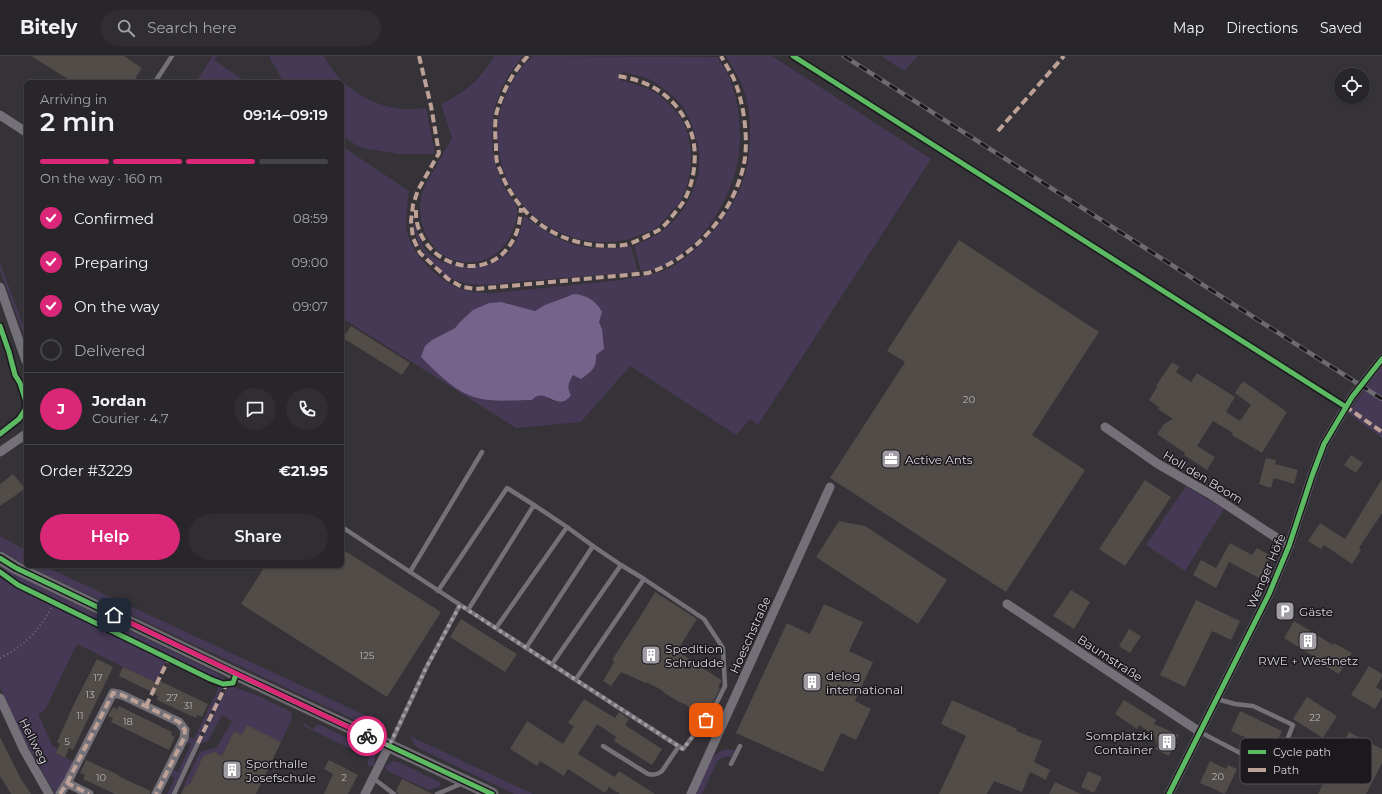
<!DOCTYPE html>
<meta charset="utf-8">
<style>
body{margin:0;font-family:Montserrat,sans-serif;background:#302e32;color:#f1f3f6;height:100vh;display:flex;flex-direction:column;font-size:15px;white-space:nowrap}
*{box-sizing:border-box;margin:0}
p{font-size:13px;color:#a5a5a8}
.icon{flex:none;width:22px;height:22px;fill:none;stroke:currentColor;stroke-width:2;stroke-linecap:round;stroke-linejoin:round}
.map{position:relative;flex:1;overflow:hidden}
.side{position:absolute;left:24px;top:24px;width:320px;height:488px;display:flex;flex-direction:column;background:#28262a;border-radius:6px;box-shadow:0 1px 3px #0004,0 0 0 1px #444347}
.side>*{flex:none}
.controls{position:absolute;left:1334px;top:12px;display:grid;gap:8px}
.controls a{display:grid;place-items:center;width:36px;height:36px;border-radius:50%;background:#28262a;box-shadow:0 1px 3px #0004,0 0 0 1px #444347;font-size:20px}
.pin{position:absolute;display:grid;place-items:center;width:34px;height:34px;color:#fff;margin:-17px;border-radius:8px;box-shadow:0 2px 6px #0006}
.courier{position:absolute;display:grid;place-items:center;width:40px;height:40px;margin:-20px;border:3px solid #db2777;border-radius:50%;background:#fff;color:#222;box-shadow:0 1px 5px #0007}
.overview em{font-style:normal;font-weight:600}
.overview div{display:flex;flex-direction:column-reverse}
.overview{display:flex;align-items:center;justify-content:space-between;height:68px;padding:0 16px}
h1{font-size:26px;font-weight:600;line-height:30px}
.bar{display:grid;grid-template-columns:repeat(4,1fr);gap:6px 4px;align-content:center;height:48px;padding:0 16px}
.bar i{height:5px;border-radius:3px;background:#444347}
.bar .selected{background:#db2777}
.bar p{grid-column:span 4}
.line{display:flex;align-items:center;gap:10px;padding:0 16px;border-top:1px solid #444347}
.line div{flex:1}
.round{display:grid;place-items:center;flex:none;width:42px;height:42px;border-radius:21px;background:#302e32}
ol{padding:0 16px;list-style:none}
li{display:flex;align-items:center;gap:12px;height:44px}
li p{margin-inline-start:auto}
li .icon{padding:4px;border-radius:50%;background:#db2777;color:#fff;stroke-width:4}
li:last-child{color:#a5a5a8}
li i{width:22px;height:22px;border:2px solid #444347;border-radius:50%}
.cta{display:flex;gap:8px;margin-top:auto;padding:8px 16px}
.cta a{flex:1;height:46px;border-radius:24px;background:#db2777;color:#fff;font-size:16px;font-weight:600;line-height:46px;text-align:center}
.cta a+a{background:#302e32;color:#f1f3f6}
header{display:flex;align-items:center;gap:24px;box-sizing:border-box;height:56px;padding:0 20px;background:#28262a;border-bottom:1px solid #444347}
header strong{font-size:19px}
nav{display:flex;gap:22px;margin-inline-start:auto;font-size:14px}
.search{width:280px;height:36px;background:#302e32;display:flex;align-items:center;gap:10px;box-sizing:border-box;padding:0 14px;border-radius:22px;color:#a5a5a8;font-size:15px}
.map>svg:first-child{display:block}
</style>
<header>
<strong>Bitely</strong>
<div class="search"><svg class="icon" aria-label="search" viewBox="0 0 24 24"><circle cx="10" cy="10" r="6"/><path d="M15 15l6 6"/></svg>Search here</div>
<nav><a>Map</a><a>Directions</a><a>Saved</a></nav>
</header>
<div class="map">
<svg width="1382" height="738" viewBox="0 0 1382 738">
<rect width="100%" height="100%" fill="#353238"/>
<g fill="#453955" fill-rule="evenodd">
<path d="M213,0H217L214,4L246,26H196Z"/>
<path d="M270,0H324C339,30 371,51 404,53C411,54 419,52 426,52L435,98H399L361,92L342,80V26H284L270,3Z"/>
<path d="M494,0H524C489,34 484,86 503,129C506,136 515,145 517,152C518,158 516,167 513,173C505,195 490,207 465,206C429,204 412,163 424,131L452,82L441,48C466,36 480,24 494,0Z"/>
<path d="M533,0L717,1C722,8 726,15 730,22C734,32 736,44 738,54C744,96 736,129 713,164C706,174 699,184 689,191C676,203 660,215 641,215L634,190C643,185 653,182 661,176C685,159 702,126 699,96C698,88 695,80 693,72C689,60 682,47 671,39C665,33 654,25 646,22C638,19 630,18 622,16L620,24C634,29 647,30 659,39C667,46 676,54 682,64C695,87 693,122 680,146C678,150 673,153 670,157C666,162 661,169 656,172C652,175 646,176 642,178C636,180 630,183 625,184C569,196 510,158 500,101C498,94 497,85 497,77C498,49 512,18 533,0Z"/>
<path d="M726,0H772L931,103L758,369L750,363L736,379L630,310L581,366L516,372L342,262V90L409,135C408,146 406,158 406,169C409,196 432,219 456,231C467,236 480,237 492,237C522,234 552,231 582,228C610,225 637,223 663,215C677,210 689,199 700,189C717,174 732,151 741,130C751,107 753,61 745,38C741,24 733,12 726,0ZM566,240L599,266L602,273L596,299L573,318L568,328V343L560,346L550,344L547,341L541,339L535,340L469,339L440,320L432,284L455,272L501,246L535,255Z"/>
<path d="M881,0H918L904,15Z"/>
<path d="M524,160C566,190 579,196 631,190L638,216C601,219 563,222 525,225C506,227 483,231 464,227C435,220 416,193 413,165C418,176 420,189 429,198C439,206 450,209 463,210C500,213 518,194 524,160Z"/>
<path d="M0,207L26,277V285L0,214Z"/>
<path d="M1380,313H1382V382L1348,357Z"/>
<path d="M1186,430L1224,453L1185,515L1146,489Z"/>
<path d="M0,480L26,494V510L0,494Z"/>
<path d="M27,510H44L384,668H371L359,666Z"/>
<path d="M0,511L215,616L227,625C220,627 212,622 206,619L24,530L0,514Z"/>
<path d="M0,518L19,531L56,549V550L167,603L156,627L77,588L45,654L38,658L52,689L58,693L56,697L72,705L73,707L58,738H55L22,680L0,631Z"/>
<path d="M220,629L223,631L171,738H167L175,722L171,719L173,714L178,716L191,688L186,686L189,681L194,683Z"/>
<path d="M231,630L261,641L291,656L292,663L281,686L247,669L242,679L234,675L222,700L215,696L203,700L190,728L185,730L184,729L200,696L217,691L232,665L222,659L208,685L199,688L227,632Z"/>
<path d="M305,668L313,673L318,668L371,693L375,699L374,710L371,709L369,712L367,706L369,702L302,669Z"/>
<path d="M410,680L533,738H514L418,692L413,687Z"/>
<path d="M727,693L735,694L732,701C725,700 721,701 717,706L702,738H696C703,722 708,697 727,693Z"/>
<path d="M393,705L398,706L440,726L441,730L429,734L387,715L385,710Z"/>
</g>
<path fill="#76638c" d="M574,238C587,239 596,245 602,256L599,266L602,273L604,293L596,299C597,312 591,316 581,323L573,319C569,326 566,331 571,339C558,358 544,329 532,344C518,344 495,346 482,343C458,339 438,318 421,301L425,290L432,284L455,272L460,266L473,254L489,247L501,246L535,255L545,249Z"/>
<g fill="#514c47">
<path d="M31,0H124L142,12L133,26H73Z"/>
<path d="M959,184L1099,276L1032,379L1085,414L1006,536L830,422L905,306L887,295Z"/>
<path d="M351,270L410,307L402,319L343,282Z"/>
<path d="M1172,306L1180,311L1176,316L1191,326L1197,317L1235,341L1226,356L1240,365L1251,349L1235,337L1243,325L1287,356L1262,397L1232,379L1233,377L1213,365L1197,390L1215,401L1207,414L1184,399L1185,397L1157,378L1164,368L1173,363L1158,353L1159,351L1149,344L1157,331L1156,330Z"/>
<path d="M1351,399L1363,407L1356,417L1344,409Z"/>
<path d="M1266,402L1276,404L1275,408L1298,414L1294,428L1274,422L1271,432L1259,428Z"/>
<path d="M13,418L23,430V434L0,450V428Z"/>
<path d="M1382,423V457L1359,492L1361,494L1352,508L1324,489L1321,493L1308,485L1320,467L1345,483Z"/>
<path d="M1145,424L1171,441L1125,510L1099,493Z"/>
<path d="M839,465L865,470L947,524L918,568L816,501Z"/>
<path d="M1230,487L1252,499L1257,492L1271,500L1259,522L1229,506L1216,532L1193,519L1201,504L1216,512Z"/>
<path d="M342,493L441,556L387,641L241,548L265,510H342Z"/>
<path d="M1071,534L1090,546L1074,573L1053,560Z"/>
<path d="M655,536L697,563L677,595L721,624V626L718,631L720,632L711,650L703,661L687,650V649L679,646L666,638L660,633L646,626V627L621,616L611,630L603,625L613,608L614,605L612,604L643,556Z"/>
<path d="M1196,544L1240,565L1231,584L1212,575L1185,631L1160,619Z"/>
<path d="M824,548L863,566L849,595L873,606L855,645L871,653L856,684L841,677L823,716L736,677L787,567L810,578Z"/>
<path d="M461,563L517,598L505,616L450,581Z"/>
<path d="M1294,565L1333,589L1334,587L1352,597L1339,618L1322,608L1323,606L1284,582Z"/>
<path d="M1129,573L1141,580L1130,597L1119,590Z"/>
<path d="M97,603L113,611L73,694L69,692L65,702L56,697L60,688L57,686L73,650Z"/>
<path d="M1369,610L1382,618V621L1376,631L1382,635V641L1375,653L1351,639Z"/>
<path d="M123,611L159,628L160,625L208,648L202,661L197,659L196,662L157,644L158,640L154,638V637L119,620Z"/>
<path d="M1307,641L1337,660L1323,682L1293,663Z"/>
<path d="M584,643L615,662L619,656L629,663L625,669L662,693L652,709L614,685L616,681L597,668L578,698L615,721L619,715L655,738H620L609,731L605,737L568,713L564,720L540,705L537,710L510,693L527,665L563,688L574,670L568,667Z"/>
<path d="M952,644L1017,673L1016,675L1042,685L1034,706L1050,714L1046,724L1030,716L1022,736L994,725L987,738H939L966,680L941,668Z"/>
<path d="M1124,644L1156,664L1154,668L1179,679L1176,685L1178,688L1174,689L1169,700L1155,693L1157,690L1154,679L1139,669L1137,673L1115,658Z"/>
<path d="M119,650L172,676L171,679L175,681L169,694L111,666L113,662L108,660L113,651L117,653Z"/>
<path d="M1240,655L1282,675L1273,694L1231,675Z"/>
<path d="M247,669L281,686L256,738H181L185,730L190,728L203,700L215,696L222,700L234,675L242,679Z"/>
<path d="M1349,676L1382,693V707L1366,738H1318Z"/>
<path d="M0,681L21,723L31,738H11L0,720Z"/>
<path d="M86,704L119,719L118,720L151,735L150,738H115L83,723L85,719L80,717Z"/>
<path d="M329,704L358,719L348,738H324L333,718L324,713Z"/>
<path d="M1210,705L1226,713L1228,709L1237,713L1225,738L1200,727Z"/>
<path d="M1088,715L1102,721L1094,737L1081,731Z"/>
<path d="M402,723L433,738H398L396,735Z"/>
<path d="M1055,726L1081,738H1049Z"/>
</g>
<g fill="none" stroke-linecap="round" stroke-linejoin="round">
<path stroke="#706d73" stroke-width="2" stroke-dasharray="1 3" stroke-linecap="butt" d="M0,602C27,589 41,572 54,547"/>
<g stroke="#737077" stroke-width="4.5">
<path d="M155,26L172,0"/>
<path d="M342,471C455,546 569,620 683,693L713,654L725,630L723,592L704,563L644,523L576,623"/>
<path d="M410,516L482,396"/>
<path d="M438,535L507,432L534,449"/>
<path d="M468,554L534,449L567,471"/>
<path d="M496,572L567,471L593,490"/>
<path d="M526,592L593,490L621,509"/>
<path d="M552,608L621,509L644,523"/>
<path d="M1200,676L1267,711L1283,694L1293,669L1253,650L1235,648L1217,643"/>
<path d="M390,689L426,612L460,549"/>
<path d="M603,690L648,718C654,719 657,719 662,715L679,690"/>
<path d="M731,708L740,690"/>
<path d="M373,722L394,738"/>
<path d="M174,738L198,687"/>
<path d="M437,738L463,727"/>
</g>
<g stroke="#737077" stroke-width="9">
<path d="M0,59L26,76"/>
<path d="M0,231L26,305"/>
<path d="M1105,371L1158,408L1210,438L1289,490"/>
<path d="M0,396L26,378"/>
<path d="M1007,548L1200,676"/>
<path d="M0,642L24,694L49,738"/>
<path d="M67,727L113,637L122,639L179,666L185,674L184,682L156,738"/>
<path d="M60,738L67,727L89,738"/>
<path d="M365,738L389,690"/>
<path d="M691,738L830,431"/>
<path d="M1169,738L1269,538L1289,490L1312,420L1324,388L1352,341L1382,303"/>
</g>
<path stroke="#6c6970" stroke-width="13" d="M0,502L16,512L58,532L236,618L492,738"/>
<g stroke="#6d6b70" stroke-width="4.5">
<path id="rail" d="M844,0L1382,343"/>
</g>
<use href="#rail" stroke="#1b181e" stroke-width="3" stroke-dasharray="9" stroke-linecap="butt"/>
<g stroke="#bda197" stroke-width="4" stroke-dasharray="8 4" stroke-linecap="butt">
<path d="M419,0L431,50L439,97L418,134L413,149L411,165L413,182L420,197L448,223L462,231L476,233L648,217C697,201 737,153 745,102C748,77 743,43 733,21C729,14 725,7 721,0"/>
<path d="M528,0C514,14 504,33 498,52C494,63 495,78 496,91C496,95 496,101 497,106C498,110 501,115 502,119C523,169 570,195 624,189C632,188 649,179 657,175C665,171 672,160 678,153C694,135 699,98 691,76C678,42 651,24 616,20"/>
<path d="M998,75L1064,0"/>
<path d="M416,154C414,207 487,233 513,184C519,174 520,163 521,152"/>
<path d="M1345,350L1382,376"/>
<path d="M146,650L169,602"/>
<path d="M198,687L225,631L223,628"/>
<path d="M67,727L113,637L122,639L179,666L185,674L184,682L156,738"/>
<path d="M60,738L67,727L89,738"/>
</g>
<g stroke="#1b181e" stroke-width="8">
<g id="cycleway">
<path d="M793,0L1346,351"/>
<path d="M0,270L9,296L15,319L20,327L26,346L25,354L19,363L0,378"/>
<path d="M0,502L16,512L58,532L236,618L492,738"/>
<path d="M0,516L18,529L210,623L223,628L233,627L236,618"/>
<path d="M1169,738L1269,538L1289,490L1312,420L1324,388L1352,341L1382,303"/>
</g>
</g>
<use href="#cycleway" stroke="#5cba63" stroke-width="5"/>
</g>
<g fill="none" stroke-linecap="round" stroke-linejoin="round">
<path stroke="#a09da4" stroke-width="4" stroke-dasharray="0 7.2" d="M367,680L389,690L426,612L460,549L683,693L706,664"/>
<path stroke="#db2777" stroke-width="5" d="M114,559L367,680"/>
</g>
<defs>
<g id="office-square" transform="scale(1)"><rect x="-9" y="-9" width="18" height="18" rx="4" fill="#a09da4" stroke="#1b181e"/><path d="M-6-3h4V-5.5h4V-3h4V5H-6ZM-1-4.5V-3h2v-1.5ZM-6 0V1H6V0Z" fill="#fff"/></g>
<g id="parking-square" transform="scale(1)"><rect x="-9" y="-9" width="18" height="18" rx="4" fill="#a09da4" stroke="#1b181e"/><path d="M-3.5-5.5H1a3.5 3.5 0 0 1 0 7H-1V5.5H-3.5ZM-1-3.4V-.6H.8a1.4 1.4 0 0 0 0-2.8Z" fill="#fff"/></g>
<g id="building-square" transform="scale(1)"><rect x="-9" y="-9" width="18" height="18" rx="4" fill="#a09da4" stroke="#1b181e"/><path d="M-4-6H4V6H1V3H-1V6H-4ZM-2.5-4.3h1.7v1.8h-1.7ZM.8-4.3h1.7v1.8H.8ZM-2.5-1h1.7V.8h-1.7ZM.8-1h1.7V.8H.8Z" fill="#fff"/></g>
</defs>
<g fill-rule="evenodd">
<use href="#office-square" x="891" y="403"/>
<use href="#parking-square" x="1285" y="555"/>
<use href="#building-square" x="1308" y="585"/>
<use href="#building-square" x="651" y="599"/>
<use href="#building-square" x="812" y="626"/>
<use href="#building-square" x="1167" y="686"/>
<use href="#building-square" x="232" y="714"/>
</g>
<g text-anchor="middle" dominant-baseline="central" stroke-width="3" stroke-linejoin="round" paint-order="stroke">
<g font-size="10" fill="#b7b4b8">
<text x="969" y="343">20</text>
<text x="367" y="599">125</text>
<text x="98" y="621">17</text>
<text x="90" y="638">13</text>
<text x="172" y="641">27</text>
<text x="188" y="649">31</text>
<text x="80" y="659">11</text>
<text x="1315" y="661">22</text>
<text x="128" y="665">18</text>
<text x="67" y="685">5</text>
<text x="1218" y="720">20</text>
<text x="101" y="721">10</text>
<text x="344" y="721">2</text>
</g>
<g font-size="12" fill="#d9d6de" stroke="#1b181e" text-anchor="start">
<text x="905" y="403">Active Ants</text>
<text x="1299" y="555">Gäste</text>
<text x="665" y="592">Spedition<tspan x="665" dy="14">Schrudde</tspan></text>
<text x="1308" y="604" text-anchor="middle">RWE + Westnetz</text>
<text x="826" y="619">delog<tspan x="826" dy="14">international</tspan></text>
<text x="1153" y="679" text-anchor="end">Somplatzki<tspan x="1153" dy="14">Container</tspan></text>
<text x="246" y="707">Sporthalle<tspan x="246" dy="14">Josefschule</tspan></text>
</g>
<g font-size="12" fill="#d9d6de" stroke="#1b181e">
<text transform="translate(1203 421) rotate(31)">Holl den Boom</text>
<text transform="translate(1266 515) rotate(-67)">Wenger Höfe</text>
<text transform="translate(750 579) rotate(-66)">Hoeschstraße</text>
<text transform="translate(1110 602) rotate(33)">Baumstraße</text>
<text transform="translate(34 685) rotate(63)">Hellweg</text>
</g>
</g>
<rect x="1240" y="682" width="132" height="46" rx="6" fill="#1b181e" stroke="#545158" stroke-width="1"/>
<rect x="1248" y="694" width="18" height="4" fill="#5cba63"/>
<rect x="1248" y="712" width="18" height="4" fill="#bda197"/>
<g font-size="11" fill="#d9d6de">
<text x="1273" y="700">Cycle path</text>
<text x="1273" y="718">Path</text>
</g>
</svg>
<div class="controls">
<a><svg class="icon" aria-label="locate" viewBox="0 0 24 24"><circle cx="12" cy="12" r="6"/><path d="M12 2v4M12 18v4M2 12h4M18 12h4"/></svg></a>
</div>
<div class="pin" style="left:706px;top:664px;background:#ea580c"><svg class="icon" aria-label="bag" viewBox="0 0 24 24"><path d="M5 8h14l-1 12H6zM9 8a3 3 0 0 1 6 0"/></svg></div>
<div class="pin" style="left:114px;top:559px;background:#1f2937"><svg class="icon" aria-label="home" viewBox="0 0 24 24"><path d="M3 11l9-7 9 7M6 9v11h12V9"/></svg></div>
<div class="courier" style="left:367px;top:680px"><svg class="icon" aria-label="bike" viewBox="0 0 24 24"><circle cx="6" cy="16" r="4"/><circle cx="18" cy="16" r="4"/><path d="M6 16l4-8h5l3 8M10 8l3 8H6M13 5h3"/></svg></div>
<section class="side">
<div class="overview"><div><h1>2 min</h1><p>Arriving in</p></div><em>09:14–09:19</em></div>
<div class="bar"><i class="selected"></i><i class="selected"></i><i class="selected"></i><i></i><p>On the way · 160 m</p></div>
<ol>
<li><svg class="icon" aria-label="check" viewBox="0 0 24 24"><path d="M5 12l5 5 9-10"/></svg>Confirmed<p>08:59</p></li>
<li><svg class="icon" aria-label="check" viewBox="0 0 24 24"><path d="M5 12l5 5 9-10"/></svg>Preparing<p>09:00</p></li>
<li><svg class="icon" aria-label="check" viewBox="0 0 24 24"><path d="M5 12l5 5 9-10"/></svg>On the way<p>09:07</p></li>
<li><i></i>Delivered</li>
</ol>
<div class="line" style="height:72px"><b class="round" style="background:#db2777;color:#fff">J</b><div><b>Jordan</b><p>Courier · 4.7</p></div><a class="round"><svg class="icon" aria-label="chat" viewBox="0 0 24 24"><path d="M4 5h16v11H9l-5 4z"/></svg></a><a class="round"><svg class="icon" aria-label="phone" viewBox="0 0 24 24"><path d="M5 4h4l2 5-3 2q2 4 5 5l2-3 5 2v4C11 20 4 13 5 4z"/></svg></a></div>
<div class="line" style="height:52px"><div>Order #3229</div><b>€21.95</b></div>
<div class="cta"><a>Help</a><a>Share</a></div>
</section>
</div>
